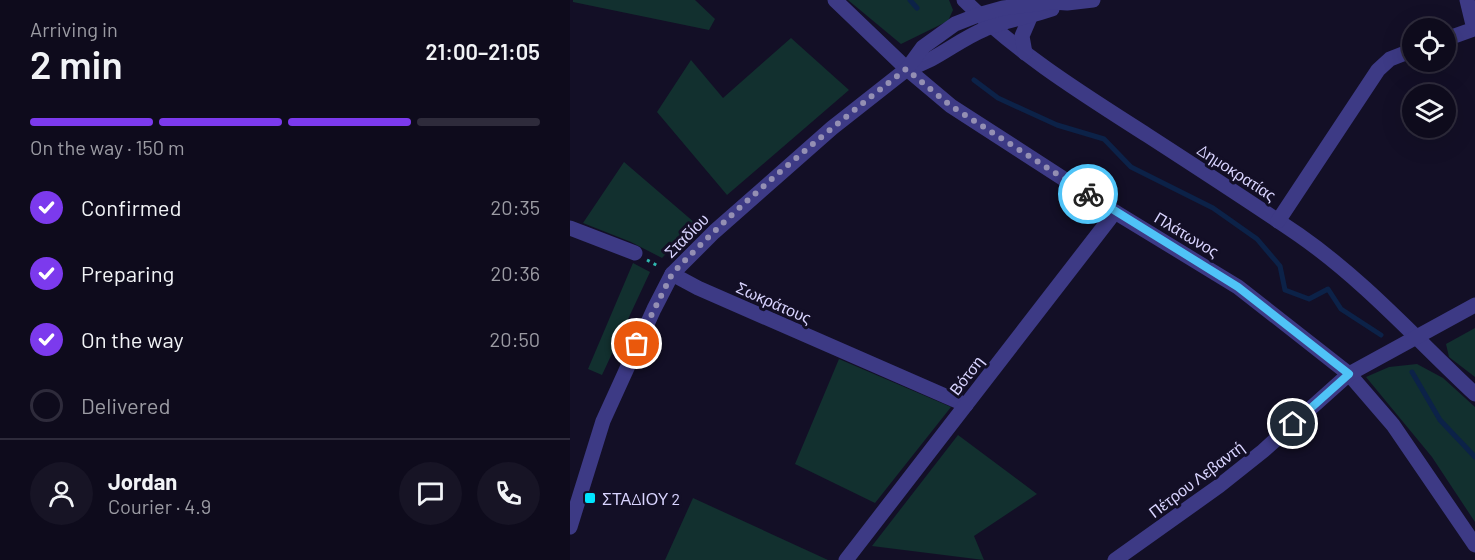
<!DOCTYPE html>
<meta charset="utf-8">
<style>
body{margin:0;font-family:Barlow,sans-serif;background:#171425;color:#f1f3f6;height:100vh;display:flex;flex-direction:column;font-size:22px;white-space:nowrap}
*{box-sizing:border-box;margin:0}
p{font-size:20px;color:#9b9ba3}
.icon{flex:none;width:33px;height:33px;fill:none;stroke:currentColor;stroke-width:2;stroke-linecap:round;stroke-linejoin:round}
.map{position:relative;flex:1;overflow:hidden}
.details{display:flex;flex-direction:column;background:#0e0b1c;width:570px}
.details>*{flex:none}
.buttons{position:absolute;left:832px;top:18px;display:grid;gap:12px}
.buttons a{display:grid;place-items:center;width:54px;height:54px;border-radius:50%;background:#0e0b1c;box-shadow:0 6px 24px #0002,0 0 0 2px #2e2b3b;font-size:30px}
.pin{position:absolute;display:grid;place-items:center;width:51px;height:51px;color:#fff;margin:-26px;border:3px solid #fff;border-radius:50%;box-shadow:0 2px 6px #0007}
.courier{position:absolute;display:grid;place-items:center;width:60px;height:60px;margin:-30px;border:4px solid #4fc3f7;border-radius:50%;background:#fff;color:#222;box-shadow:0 2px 8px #0007}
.overview em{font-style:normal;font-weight:600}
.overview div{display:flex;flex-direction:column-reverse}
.overview{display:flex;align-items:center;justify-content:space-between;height:102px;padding:0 30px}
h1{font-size:39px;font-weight:600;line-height:45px}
.bar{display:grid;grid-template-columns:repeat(4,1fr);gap:9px 6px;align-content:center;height:72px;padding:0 30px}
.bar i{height:8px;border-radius:4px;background:#2e2b3b}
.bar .active{background:#7c3aed}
.bar p{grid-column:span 4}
.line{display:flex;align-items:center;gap:15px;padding:0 30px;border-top:2px solid #2e2b3b}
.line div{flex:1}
.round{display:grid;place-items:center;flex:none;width:63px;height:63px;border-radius:32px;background:#171425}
ol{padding:0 30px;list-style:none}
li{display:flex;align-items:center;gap:18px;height:66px}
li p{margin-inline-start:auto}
li .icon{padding:6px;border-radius:50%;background:#7c3aed;color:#fff;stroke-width:4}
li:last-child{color:#9b9ba3}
li i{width:33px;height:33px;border:3px solid #2e2b3b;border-radius:50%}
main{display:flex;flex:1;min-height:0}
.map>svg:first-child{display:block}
</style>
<main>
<section class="details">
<div class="overview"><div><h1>2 min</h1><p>Arriving in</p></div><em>21:00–21:05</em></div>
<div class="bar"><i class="active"></i><i class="active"></i><i class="active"></i><i></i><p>On the way · 150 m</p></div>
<ol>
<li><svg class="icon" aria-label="check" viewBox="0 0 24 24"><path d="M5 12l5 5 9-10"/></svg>Confirmed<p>20:35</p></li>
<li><svg class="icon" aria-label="check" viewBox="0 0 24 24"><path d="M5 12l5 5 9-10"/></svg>Preparing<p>20:36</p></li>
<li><svg class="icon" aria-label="check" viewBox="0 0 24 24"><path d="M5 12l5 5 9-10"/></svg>On the way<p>20:50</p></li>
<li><i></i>Delivered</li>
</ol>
<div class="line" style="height:108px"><a class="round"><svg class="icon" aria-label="person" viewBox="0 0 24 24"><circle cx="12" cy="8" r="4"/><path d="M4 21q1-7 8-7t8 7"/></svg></a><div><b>Jordan</b><p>Courier · 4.9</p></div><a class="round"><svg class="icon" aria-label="chat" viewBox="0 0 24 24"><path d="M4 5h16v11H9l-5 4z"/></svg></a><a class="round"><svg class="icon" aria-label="phone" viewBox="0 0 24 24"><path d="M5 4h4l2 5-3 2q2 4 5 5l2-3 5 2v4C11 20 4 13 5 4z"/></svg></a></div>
</section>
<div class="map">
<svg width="905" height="560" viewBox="0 0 905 560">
<rect width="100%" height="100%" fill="#130f26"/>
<g fill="#12302f">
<path d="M3,0H125L145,19L139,30L3,2Z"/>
<path d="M278,0H379L383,10L378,21L331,44Z"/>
<path d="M221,38L279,90L157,195L87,112L121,60L153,98Z"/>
<path d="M54,162L125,223L92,258L61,242L13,223Z"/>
<path d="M63,263L80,272L32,375L18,369Z"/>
<path d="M905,328V377L879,357L876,344Z"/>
<path d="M269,359L381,407L305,503L225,464Z"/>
<path d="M847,364L873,378L905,407V522L862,457L796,377L819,367Z"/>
<path d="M388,435L467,494L404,536L414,560L302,546Z"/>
<path d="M123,498L258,560H95Z"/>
</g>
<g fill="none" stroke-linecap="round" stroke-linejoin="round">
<g stroke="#0c2248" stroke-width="5">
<path d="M340,0L347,8"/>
<path d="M404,80L428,98L487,125L534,139L561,167L643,208L687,239L710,266L715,290L739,299L758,289L771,309L811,335"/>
<path d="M842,372L870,420L905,457"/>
</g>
<path stroke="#2fb8b0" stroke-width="3" stroke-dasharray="3 4.5" stroke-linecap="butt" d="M77,260L90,267"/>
<g stroke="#3d3a85" stroke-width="15">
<path d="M265,0L337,69L381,106L545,212L668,287L779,374L823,425L905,545"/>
<path d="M394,0C448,54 513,94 577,135C628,168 679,201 729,235C795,281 847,340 905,394"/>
<path d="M876,39L904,29L897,0"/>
<path d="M455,53L452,36L461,15"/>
<path d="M337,69C368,60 386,41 415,29C437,19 460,17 482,9"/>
<path d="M708,221L808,70L820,59L843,50"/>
<path d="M0,228L65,253"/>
<path d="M102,274L128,288L396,405"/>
<path d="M0,527L33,421L84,309L102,274L144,232L262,128L337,69L353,47L385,24L408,15L433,8L482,2L497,3L523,0"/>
<path d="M276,560L545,212"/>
<path d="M545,560L649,486L693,451L779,374L905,305"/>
</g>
</g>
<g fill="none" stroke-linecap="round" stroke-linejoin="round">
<path stroke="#948fb3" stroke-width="6" stroke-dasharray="0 10.8" d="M67,344L102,274C173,199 255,133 336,69L381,106L518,194"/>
<path stroke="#4fc3f7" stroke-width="8" d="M518,194L668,287L779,374L723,424"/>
</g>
<rect fill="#00e5ff" stroke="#130f26" stroke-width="2" x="14" y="492" width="12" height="12" rx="3"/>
<g text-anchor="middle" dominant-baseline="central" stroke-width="6" stroke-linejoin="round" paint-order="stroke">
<g font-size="16" fill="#d9d4ff" stroke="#130f26">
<text transform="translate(667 172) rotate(33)">Δημοκρατίας</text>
<text transform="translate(617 234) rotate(31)">Πλάτωνος</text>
<text transform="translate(116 235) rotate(-45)">Σταδίου</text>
<text transform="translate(204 302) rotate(24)">Σωκράτους</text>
<text transform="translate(396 375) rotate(-52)">Βότση</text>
<text transform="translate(626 479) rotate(-37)">Πέτρου Λεβαντή</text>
</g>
<g font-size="16" fill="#d9d4ff" stroke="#130f26" text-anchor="start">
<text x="32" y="498">ΣΤΑΔΙΟΥ 2</text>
</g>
</g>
</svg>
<div class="buttons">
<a><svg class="icon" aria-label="locate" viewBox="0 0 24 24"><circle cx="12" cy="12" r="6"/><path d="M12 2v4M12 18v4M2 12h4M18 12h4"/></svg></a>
<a><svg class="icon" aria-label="layers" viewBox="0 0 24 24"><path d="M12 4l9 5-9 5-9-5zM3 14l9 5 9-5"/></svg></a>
</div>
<div class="pin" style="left:67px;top:344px;background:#ea580c"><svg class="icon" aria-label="bag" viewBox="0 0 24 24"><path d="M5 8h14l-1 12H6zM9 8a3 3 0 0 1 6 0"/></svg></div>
<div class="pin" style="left:723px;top:424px;background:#1f2937"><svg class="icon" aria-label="home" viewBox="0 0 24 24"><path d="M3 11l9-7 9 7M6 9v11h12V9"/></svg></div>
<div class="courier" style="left:518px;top:194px"><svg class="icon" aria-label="bike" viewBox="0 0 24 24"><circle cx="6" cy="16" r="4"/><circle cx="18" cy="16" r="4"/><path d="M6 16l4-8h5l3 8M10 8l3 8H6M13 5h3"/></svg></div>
</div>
</main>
